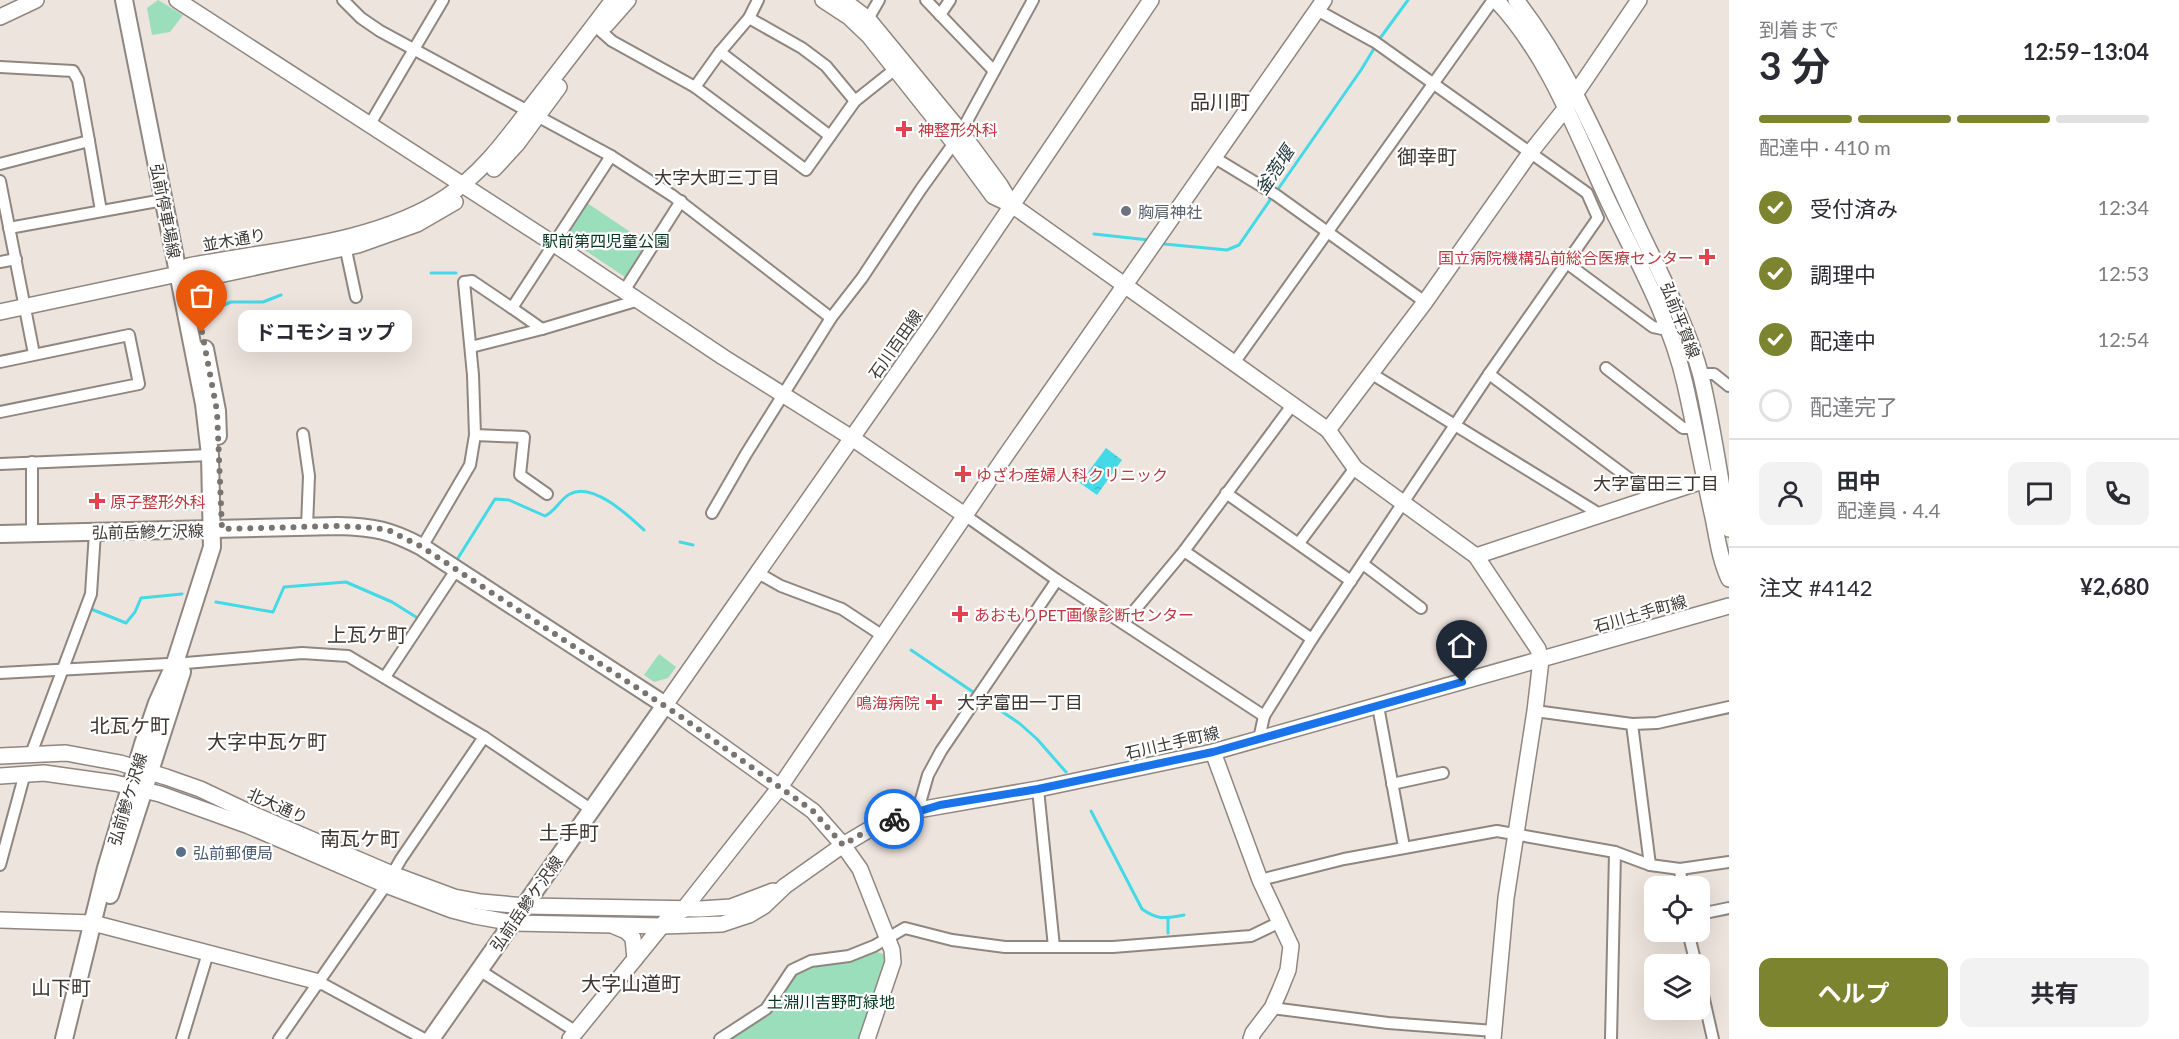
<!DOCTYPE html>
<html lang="ja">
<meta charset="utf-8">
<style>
body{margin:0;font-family:Lato,"Noto Sans JP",sans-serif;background:#f2f2f3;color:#2b2b33;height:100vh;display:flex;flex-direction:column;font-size:22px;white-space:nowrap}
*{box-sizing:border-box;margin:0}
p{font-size:20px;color:#7c7c81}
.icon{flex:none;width:33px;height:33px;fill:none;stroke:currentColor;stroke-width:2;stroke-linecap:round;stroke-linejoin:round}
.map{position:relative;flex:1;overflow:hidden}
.side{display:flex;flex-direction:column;background:#fff;width:450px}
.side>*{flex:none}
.fabs{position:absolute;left:1644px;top:876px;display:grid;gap:12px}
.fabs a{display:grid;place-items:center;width:66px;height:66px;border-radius:12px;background:#fff;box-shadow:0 6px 24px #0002;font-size:30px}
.pin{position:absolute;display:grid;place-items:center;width:51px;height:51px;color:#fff;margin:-62px -26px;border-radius:50% 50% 50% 0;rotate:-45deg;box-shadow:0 0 6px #0007}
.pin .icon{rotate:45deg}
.courier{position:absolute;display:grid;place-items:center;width:60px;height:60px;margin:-30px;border:4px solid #1a73e8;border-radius:50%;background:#fff;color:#222;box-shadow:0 2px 8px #0007}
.bubble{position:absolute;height:42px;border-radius:12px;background:#fff;box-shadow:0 6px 24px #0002;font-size:20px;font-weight:700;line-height:42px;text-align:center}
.summary em{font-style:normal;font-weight:700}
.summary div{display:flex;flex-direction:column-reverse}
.summary{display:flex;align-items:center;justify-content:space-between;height:102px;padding:0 30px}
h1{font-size:39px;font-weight:700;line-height:45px}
.bar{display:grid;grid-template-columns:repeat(4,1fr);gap:9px 6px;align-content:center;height:72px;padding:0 30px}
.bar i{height:8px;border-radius:4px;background:#e1e1e2}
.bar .on{background:#7c842f}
.bar p{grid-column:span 4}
.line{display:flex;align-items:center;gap:15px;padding:0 30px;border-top:2px solid #e1e1e2}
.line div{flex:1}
.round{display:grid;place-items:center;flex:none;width:63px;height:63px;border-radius:12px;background:#f2f2f3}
ol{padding:0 30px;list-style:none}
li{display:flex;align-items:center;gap:18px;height:66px}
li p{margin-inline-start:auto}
li .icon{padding:6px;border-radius:50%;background:#7c842f;color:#fff;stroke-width:4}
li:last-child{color:#7c7c81}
li i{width:33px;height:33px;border:3px solid #e1e1e2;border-radius:50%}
.action{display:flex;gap:12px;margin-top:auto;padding:12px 30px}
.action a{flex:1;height:69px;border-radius:12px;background:#7c842f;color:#fff;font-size:24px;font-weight:700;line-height:69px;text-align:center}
.action a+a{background:#f2f2f3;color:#2b2b33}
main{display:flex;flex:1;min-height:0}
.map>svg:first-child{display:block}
</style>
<main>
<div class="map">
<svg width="1729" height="1039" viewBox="0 0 1729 1039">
<defs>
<pattern id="water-ripples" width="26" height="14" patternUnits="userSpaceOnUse" patternTransform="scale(1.5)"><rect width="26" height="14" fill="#44d9e7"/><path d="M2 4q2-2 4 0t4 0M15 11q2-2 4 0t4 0" fill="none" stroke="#3cbbc7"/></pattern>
</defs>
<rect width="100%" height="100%" fill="#ede4dd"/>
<g fill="#9bdebb">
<path d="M158,0L183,15L170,32L152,35L147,8Z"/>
<path d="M587,203L647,243L625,277L565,237Z"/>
<path d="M659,654L676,667L668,678L654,682L644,675Z"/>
<path d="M873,951L884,954L887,959L859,1039H727L798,972Z"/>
</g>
<path fill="url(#water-ripples)" d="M1106,448L1122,460L1097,495L1080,483Z"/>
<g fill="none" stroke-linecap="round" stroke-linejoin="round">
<g stroke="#44d9e7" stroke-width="3">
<path d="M1378,41L1408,0"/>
<path d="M1276,192L1361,70L1375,47"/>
<path d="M1094,234L1149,240"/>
<path d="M1164,244L1227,250L1239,245L1272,197"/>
<path d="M431,273H456"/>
<path d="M210,311L231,302H263L281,295"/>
<path d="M680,542L693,545"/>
<path d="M458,558L495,499L509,500L545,516C557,510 560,499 570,494C592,481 629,516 644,530"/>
<path d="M216,602L273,612L284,587L346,582L392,602L416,617"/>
<path d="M91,609L126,623L135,612L141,598L182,594"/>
<path d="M911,650L1019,723L1037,739L1066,772"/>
<path d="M1091,811L1142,909C1159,921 1166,918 1184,915"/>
<path d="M1168,919V933"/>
</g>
<g stroke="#8f8680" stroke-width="14">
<g id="street">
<path d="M343,0L361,18L380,31L611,156L512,308L472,281L464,282L473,375L475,435L470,465L422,547"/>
<path d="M926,0L994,71"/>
<path d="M940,15L950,0"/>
<path d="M749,18L802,48L826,66L855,101"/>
<path d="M868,19L879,0"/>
<path d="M594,25L612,41L695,87L806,170L855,101L899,66"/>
<path d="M720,52L830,136"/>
<path d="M0,67L73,71L78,80L89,141"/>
<path d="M695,87L720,52L749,18L758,0"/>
<path d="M370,124L443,0"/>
<path d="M961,132L1033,0"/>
<path d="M611,156L673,196L831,318"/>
<path d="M1215,158L1276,195L1425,302"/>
<path d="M0,164L89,141L101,211"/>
<path d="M0,181L34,354"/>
<path d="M9,228L163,200"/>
<path d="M344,241L356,297"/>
<path d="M0,262L16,259"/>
<path d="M1568,264L1653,327L1667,330"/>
<path d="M624,291L681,201"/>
<path d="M512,308L542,329"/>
<path d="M471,347L542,329L639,300"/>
<path d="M0,362L129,335L139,384L0,412"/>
<path d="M1234,363L1493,0"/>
<path d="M1606,368L1683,428H1694"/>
<path d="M1372,374L1601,515"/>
<path d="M1489,374L1654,497"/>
<path d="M1700,374H1714L1729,386"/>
<path d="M303,434L309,476L307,527"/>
<path d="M475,435L524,437L520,475L547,494"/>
<path d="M32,462V533"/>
<path d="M0,464L210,455"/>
<path d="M1226,493L1351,581"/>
<path d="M712,513L746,454L831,318L862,278L921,189L954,143"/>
<path d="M966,516L1057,580L1264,716"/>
<path d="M1299,543L1355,468"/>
<path d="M1184,551L1312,639"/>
<path d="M1363,564L1421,608"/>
<path d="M758,573L781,586L842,609L883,636"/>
<path d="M1124,623L1184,551L1293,404"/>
<path d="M0,673L186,663L302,653L348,656L484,737L592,810"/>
<path d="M385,677L456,570"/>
<path d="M1378,706L1404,847"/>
<path d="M1535,711L1632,724L1657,723L1729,707"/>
<path d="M1632,724L1650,865"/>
<path d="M1259,739L1264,716L1312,639L1489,374L1598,218L1587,193L1375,42L1317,10"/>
<path d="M31,754L91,594L95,532"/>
<path d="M1392,784L1443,773"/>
<path d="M1038,789L1054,947"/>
<path d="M918,810L928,775L941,751L1057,580"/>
<path d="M0,865L25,773"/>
<path d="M1680,869L1682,886"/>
<path d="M1260,880L1344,859L1497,831L1615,852L1650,865L1680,869L1729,862"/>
<path d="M1700,914L1729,908"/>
<path d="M1688,932L1696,964"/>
<path d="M479,970L575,1031"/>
<path d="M319,982L424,1039"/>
<path d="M1700,982L1713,1039"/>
<path d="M1272,1008L1388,1023L1494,1031"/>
<path d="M182,1039L208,953"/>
<path d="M279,1039L386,885L401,859L484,737"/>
<path d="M720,1039L766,1009L792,970L811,961L849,956L874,946L905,928L952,940L1005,947H1113L1251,936L1280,922"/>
<path d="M1611,1039L1615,852"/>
</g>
</g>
<g stroke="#8f8680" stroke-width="18">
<g id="secondary">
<path d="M177,0L554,244L723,357L852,438L966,516"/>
<path d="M823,0L849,17L869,36L954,143L993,196L1012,205L1328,430L1355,468L1476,556L1538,649L1541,660L1535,711L1506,898L1493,1039"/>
<path d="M843,0L868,19L961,132L1000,185L1012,205"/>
<path d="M1496,0C1550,57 1577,135 1610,205C1638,262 1671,322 1685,384C1695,428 1703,473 1713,517C1717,537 1720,560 1729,579"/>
<path d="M1516,0C1570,69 1604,154 1641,233C1662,277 1689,329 1701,376C1713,426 1720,478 1729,529"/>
<path d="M0,17L36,0"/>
<path d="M606,25L628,0"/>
<path d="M494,169L517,144L559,87"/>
<path d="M178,274L191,281L358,245L417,224L455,202"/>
<path d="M0,312L178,274L188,266C271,250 375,244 446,197C481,174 505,141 530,108C558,72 586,36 613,0"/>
<path d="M1328,430L1425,302L1530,153L1565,109L1639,0"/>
<path d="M1476,556L1712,478"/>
<path d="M1213,752L1260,880L1291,946L1288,970L1280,990L1272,1008L1253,1033L1251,1039"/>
<path d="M0,756L66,753L120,763L166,777L200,789L257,816L392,874L454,897L481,902L525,906L700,909L731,907L773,891"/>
<path d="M0,776L44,773L115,783L160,794L249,826L386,885L452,910L475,916L513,923L663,926L722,924L749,915L764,906L785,886L843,845L870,829L918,810L1038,789L1213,752L1729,606"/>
<path d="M0,920L93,923L319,982"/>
<path d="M614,926L626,931L633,938L635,959"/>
<path d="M570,1039L669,917L683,910L780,787L1004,458L1324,0"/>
<path d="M867,1039L893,962L892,950L860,869L843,845L813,811L665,705L933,322L1151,0"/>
</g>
</g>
<g stroke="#8f8680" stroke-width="20">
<g id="primary">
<path d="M205,349L217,411L218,436"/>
<path d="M0,534L338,526C374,527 390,530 422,547L665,705L431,1039"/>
<path d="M110,895L182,672"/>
<path d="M64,1039L106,868L143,744L157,703L175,663L212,547L210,455L204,404L124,0"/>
</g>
</g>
<use href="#street" stroke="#fff" stroke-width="10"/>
<use href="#secondary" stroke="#fff" stroke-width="15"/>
<use href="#primary" stroke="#fff" stroke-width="16"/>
</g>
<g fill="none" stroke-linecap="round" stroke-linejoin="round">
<path stroke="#79746f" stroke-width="6" stroke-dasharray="0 10.8" d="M202,332L217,411L222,529L338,526L376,528L390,531L422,547L677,714L813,811L843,845L870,829L894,819"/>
<path stroke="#1a73e8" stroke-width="8" d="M894,819L940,805L1038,789L1213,752L1462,682"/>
</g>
<g fill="#e0444e" stroke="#fff" stroke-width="2">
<path d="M901 120h6v6h6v6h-6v6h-6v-6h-6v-6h6z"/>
<path d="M1704 248h6v6h6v6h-6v6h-6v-6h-6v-6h6z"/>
<path d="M960 465h6v6h6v6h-6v6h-6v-6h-6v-6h6z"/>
<path d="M94 492h6v6h6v6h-6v6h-6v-6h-6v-6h6z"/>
<path d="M957 605h6v6h6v6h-6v6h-6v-6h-6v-6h6z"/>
<path d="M931 693h6v6h6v6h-6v6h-6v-6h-6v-6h6z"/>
</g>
<circle fill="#6b7280" stroke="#fff" stroke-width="2" cx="1126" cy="211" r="6"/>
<circle fill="#5c6f8a" stroke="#fff" stroke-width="2" cx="181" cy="852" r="6"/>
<g text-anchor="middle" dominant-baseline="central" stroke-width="4.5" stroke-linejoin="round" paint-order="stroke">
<g font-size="16" fill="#be3a42" stroke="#fff" text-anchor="start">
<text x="918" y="129">神整形外科</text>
<text x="1694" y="257" text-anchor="end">国立病院機構弘前総合医療センター</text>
<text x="976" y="474">ゆざわ産婦人科クリニック</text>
<text x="110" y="501">原子整形外科</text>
<text x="974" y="614">あおもりPET画像診断センター</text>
<text x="920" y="702" text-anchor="end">鳴海病院</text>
</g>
<g font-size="16" fill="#3a3734" stroke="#fff">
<text transform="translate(166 211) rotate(79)">弘前停車場線</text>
<text transform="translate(234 239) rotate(-10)">並木通り</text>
<text transform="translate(1681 320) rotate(69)">弘前平賀線</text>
<text transform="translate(895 344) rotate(-55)">石川百田線</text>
<text transform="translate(148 531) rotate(-1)">弘前岳鰺ケ沢線</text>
<text transform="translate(1640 613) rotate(-16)">石川土手町線</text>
<text transform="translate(1172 742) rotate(-13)">石川土手町線</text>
<text transform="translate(127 799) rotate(-73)">弘前鰺ケ沢線</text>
<text transform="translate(278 805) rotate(24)">北大通り</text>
<text transform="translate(526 903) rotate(-55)">弘前岳鰺ケ沢線</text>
</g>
<g font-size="16" fill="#5b616d" stroke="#fff" text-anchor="start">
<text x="1138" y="211">胸肩神社</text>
</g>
<g font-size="16" fill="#053622" stroke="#fff">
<text x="606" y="240">駅前第四児童公園</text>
<text x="831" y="1001">土淵川吉野町緑地</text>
</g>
<g font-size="16" fill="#4e5e75" stroke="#fff" text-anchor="start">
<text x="193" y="852">弘前郵便局</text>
</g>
<g font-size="18" font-style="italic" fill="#1c3436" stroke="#fff">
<text transform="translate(1274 170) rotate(-56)">釜萢堰</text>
</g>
<g font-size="18" fill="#3c3530" stroke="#fff">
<text x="717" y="177">大字大町三丁目</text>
<text x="1656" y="483">大字富田三丁目</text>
<text x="1020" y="702">大字富田一丁目</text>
</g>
<g font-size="20" fill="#3c3530" stroke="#fff">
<text x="1220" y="101">品川町</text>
<text x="1427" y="156">御幸町</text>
<text x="367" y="634">上瓦ケ町</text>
<text x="130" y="725">北瓦ケ町</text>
<text x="267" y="741">大字中瓦ケ町</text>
<text x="569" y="832">土手町</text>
<text x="360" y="838">南瓦ケ町</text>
<text x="631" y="983">大字山道町</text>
<text x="61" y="987">山下町</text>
</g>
</g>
</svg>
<div class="fabs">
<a><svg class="icon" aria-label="locate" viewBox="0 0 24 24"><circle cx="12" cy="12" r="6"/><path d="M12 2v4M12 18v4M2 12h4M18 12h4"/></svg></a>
<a><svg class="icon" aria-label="layers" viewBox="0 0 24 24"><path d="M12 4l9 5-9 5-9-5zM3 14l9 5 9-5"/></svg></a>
</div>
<div class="pin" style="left:202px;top:332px;background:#ea580c"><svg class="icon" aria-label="bag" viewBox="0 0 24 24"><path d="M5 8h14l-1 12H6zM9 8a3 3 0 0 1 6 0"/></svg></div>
<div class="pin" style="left:1462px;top:682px;background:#1f2937"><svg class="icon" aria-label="home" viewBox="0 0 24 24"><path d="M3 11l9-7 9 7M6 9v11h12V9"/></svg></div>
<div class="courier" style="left:894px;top:819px"><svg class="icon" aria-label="bike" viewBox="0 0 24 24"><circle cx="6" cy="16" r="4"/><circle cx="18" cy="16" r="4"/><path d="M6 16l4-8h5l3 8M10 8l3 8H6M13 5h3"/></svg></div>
<div class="bubble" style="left:238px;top:310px;width:174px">ドコモショップ</div>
</div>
<section class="side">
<div class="summary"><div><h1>3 分</h1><p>到着まで</p></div><em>12:59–13:04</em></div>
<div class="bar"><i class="on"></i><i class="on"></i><i class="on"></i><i></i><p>配達中 · 410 m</p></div>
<ol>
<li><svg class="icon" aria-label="check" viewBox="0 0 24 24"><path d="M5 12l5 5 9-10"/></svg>受付済み<p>12:34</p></li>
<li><svg class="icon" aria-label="check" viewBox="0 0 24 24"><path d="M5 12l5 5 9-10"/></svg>調理中<p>12:53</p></li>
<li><svg class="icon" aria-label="check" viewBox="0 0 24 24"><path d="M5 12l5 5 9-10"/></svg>配達中<p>12:54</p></li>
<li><i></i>配達完了</li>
</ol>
<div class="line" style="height:108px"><a class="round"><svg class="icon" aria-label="person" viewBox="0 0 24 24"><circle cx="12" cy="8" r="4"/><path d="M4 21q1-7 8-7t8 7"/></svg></a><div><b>田中</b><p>配達員 · 4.4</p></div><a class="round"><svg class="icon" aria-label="chat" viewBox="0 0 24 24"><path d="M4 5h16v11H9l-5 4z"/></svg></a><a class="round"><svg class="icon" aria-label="phone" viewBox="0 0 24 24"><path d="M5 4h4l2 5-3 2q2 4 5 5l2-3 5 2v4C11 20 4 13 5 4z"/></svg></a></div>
<div class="line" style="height:78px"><div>注文 #4142</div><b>¥2,680</b></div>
<div class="action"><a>ヘルプ</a><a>共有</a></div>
</section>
</main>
